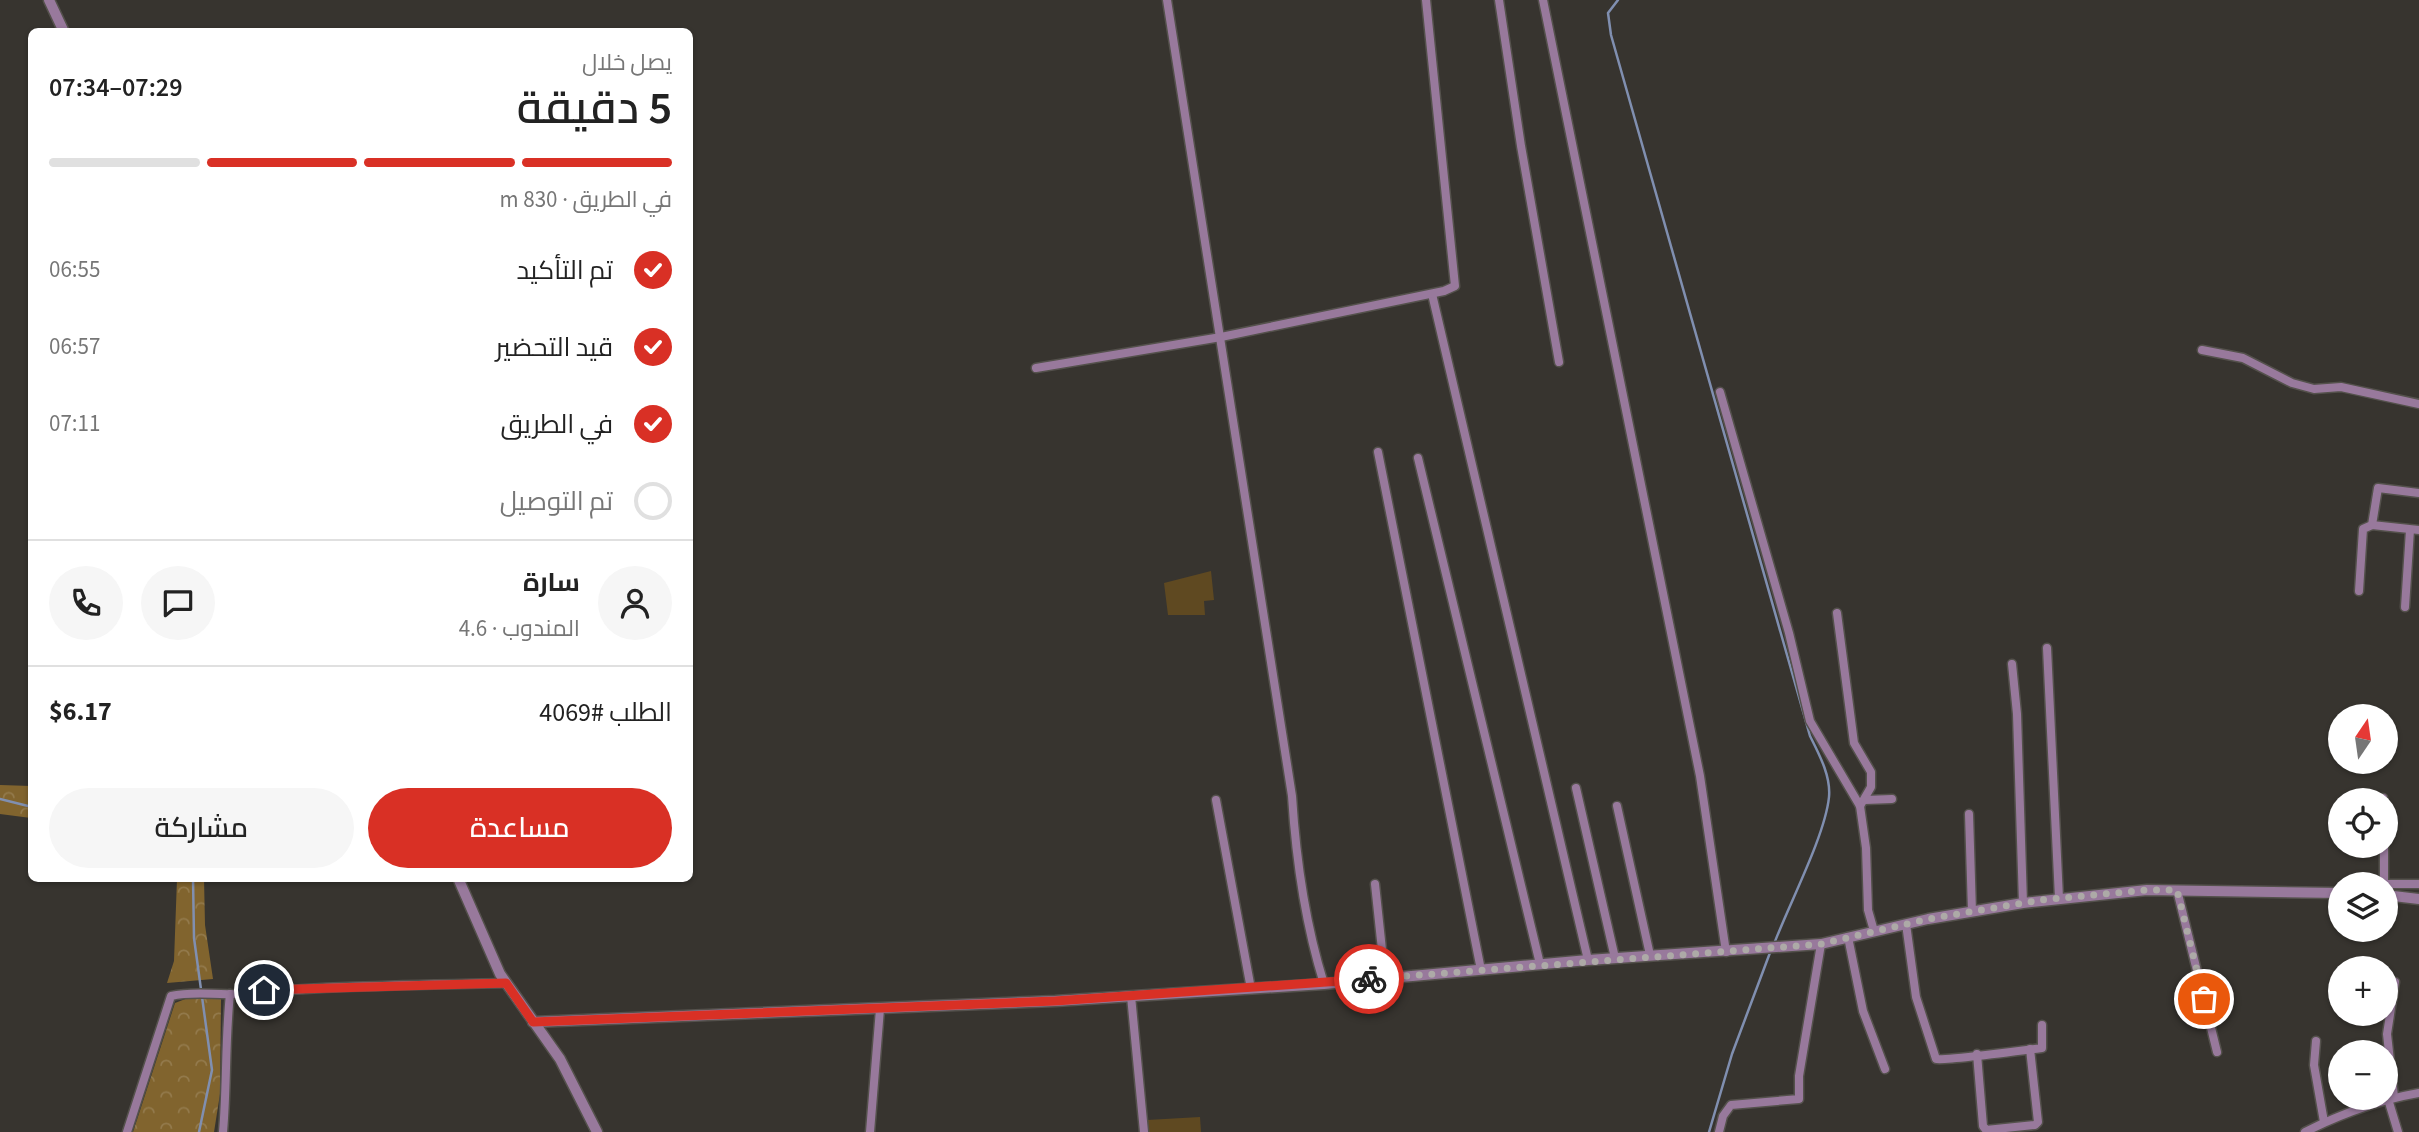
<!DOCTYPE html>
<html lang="ar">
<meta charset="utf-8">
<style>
body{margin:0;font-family:"Source Sans 3",Cairo,sans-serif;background:#f6f6f6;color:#222;direction:rtl;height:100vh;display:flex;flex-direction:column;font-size:26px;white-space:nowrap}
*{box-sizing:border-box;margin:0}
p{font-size:23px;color:#767676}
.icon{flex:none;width:38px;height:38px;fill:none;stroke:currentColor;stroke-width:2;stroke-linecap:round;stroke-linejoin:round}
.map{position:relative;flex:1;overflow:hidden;direction:ltr}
.details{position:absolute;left:28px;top:28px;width:665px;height:854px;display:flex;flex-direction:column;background:#fff;border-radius:10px;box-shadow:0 2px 5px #0004;direction:rtl}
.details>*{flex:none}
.needle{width:46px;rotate:13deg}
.tools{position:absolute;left:2328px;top:704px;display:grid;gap:14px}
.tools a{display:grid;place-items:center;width:70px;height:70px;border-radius:50%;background:#fff;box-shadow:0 2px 5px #0004;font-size:35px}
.pin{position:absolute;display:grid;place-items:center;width:60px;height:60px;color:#fff;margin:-30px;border:4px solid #fff;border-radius:50%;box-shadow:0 2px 7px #0007}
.courier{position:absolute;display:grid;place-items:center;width:70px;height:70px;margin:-35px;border:5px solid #d93025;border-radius:50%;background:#fff;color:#222;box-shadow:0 2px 9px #0007}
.head em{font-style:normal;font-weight:600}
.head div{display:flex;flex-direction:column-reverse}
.head{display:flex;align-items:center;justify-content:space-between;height:119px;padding:0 21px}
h1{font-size:46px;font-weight:600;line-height:52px}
.bar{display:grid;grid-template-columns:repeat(4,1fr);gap:10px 7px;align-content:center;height:84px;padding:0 21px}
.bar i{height:9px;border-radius:5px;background:#e0e0e0}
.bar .selected{background:#d93025}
.bar p{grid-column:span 4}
.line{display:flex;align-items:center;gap:18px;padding:0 21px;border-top:2px solid #e0e0e0}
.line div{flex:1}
.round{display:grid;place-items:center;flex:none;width:74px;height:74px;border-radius:37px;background:#f6f6f6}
ol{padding:0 21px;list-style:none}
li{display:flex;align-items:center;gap:21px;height:77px}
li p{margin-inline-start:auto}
li .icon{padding:7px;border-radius:50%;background:#d93025;color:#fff;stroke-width:4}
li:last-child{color:#767676}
li i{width:38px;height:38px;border:4px solid #e0e0e0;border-radius:50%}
.action{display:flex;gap:14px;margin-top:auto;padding:14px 21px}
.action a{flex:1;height:80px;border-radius:42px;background:#d93025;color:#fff;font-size:28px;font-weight:600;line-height:80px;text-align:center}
.action a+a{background:#f6f6f6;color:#222}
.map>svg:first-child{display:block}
</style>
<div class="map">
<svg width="2419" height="1132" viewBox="0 0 2419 1132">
<defs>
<pattern id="forest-crowns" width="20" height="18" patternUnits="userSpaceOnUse" patternTransform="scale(1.75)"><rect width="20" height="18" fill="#81642e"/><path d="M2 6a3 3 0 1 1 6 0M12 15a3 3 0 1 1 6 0" fill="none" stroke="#937a4c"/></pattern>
</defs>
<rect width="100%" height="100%" fill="#37342f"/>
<g fill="#5f4921">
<path d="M1211,571L1214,600L1204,601L1205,615H1168L1164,583Z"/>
<path d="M1200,1117L1201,1132H1148L1147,1120Z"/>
</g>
<g fill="url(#forest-crowns)">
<path d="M0,785L31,786V818L0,814Z"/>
<path d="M177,879H204L205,925L213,979L167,983L174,961Z"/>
<path d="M188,998L221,999L220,1094L214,1132H133L175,1003Z"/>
</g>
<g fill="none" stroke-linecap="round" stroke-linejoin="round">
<g stroke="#808fb0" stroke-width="2.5">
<path d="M1618,0L1608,13L1611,35L1810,736C1819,754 1831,776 1829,797C1825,836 1789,904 1774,944"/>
<path d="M0,799L32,807"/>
<path d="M193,878L194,938L212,1070L199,1132"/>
<path d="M1709,1132L1732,1054L1771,950"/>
</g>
<g stroke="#54514c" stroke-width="11">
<g id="minor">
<path d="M1167,0L1292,796C1296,860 1305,923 1324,984"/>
<path d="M1499,0L1521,146L1559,362"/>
<path d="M1543,0L1700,776L1726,952"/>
<path d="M1432,294L1588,960"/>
<path d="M2202,350L2243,358L2292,383L2314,389L2341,387L2419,404"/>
<path d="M1036,368L1221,337L1444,291L1455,286L1426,0"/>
<path d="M1720,392L1789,633L1810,721L1860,806L1866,848L1868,910L1874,931"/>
<path d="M1378,452L1481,970"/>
<path d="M1418,458L1540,964"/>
<path d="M2372,525L2419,530"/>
<path d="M2359,591L2363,529L2372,525L2378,488L2419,493"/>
<path d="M2405,607L2410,530"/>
<path d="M1837,613L1854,743L1871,772V787L1860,806"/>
<path d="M2047,648L2059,898"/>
<path d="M2012,664L2017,714L2023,903"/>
<path d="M1576,788L1615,958"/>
<path d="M2383,798V800"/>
<path d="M1216,800L1251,989"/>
<path d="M1865,800L1892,799"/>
<path d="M1617,806L1650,955"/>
<path d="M1969,814L1972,912"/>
<path d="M2384,845V884"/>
<path d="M1375,884L1385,978"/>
<path d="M2385,884H2419"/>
<path d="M2177,890L2217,1052"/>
<path d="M1906,924L1916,997L1936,1059C1942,1061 2027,1050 2042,1048V1025"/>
<path d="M1848,937L1863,1011L1885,1069"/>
<path d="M1131,996L1144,1132"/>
<path d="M2316,1041L2314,1065L2324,1122"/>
<path d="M1977,1054L1983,1126L1986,1130L2035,1125L2038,1122L2030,1049"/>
<path d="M2394,1097L2387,1034L2395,982"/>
<path d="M2388,1099L2398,1132"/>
<path d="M127,1132L171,996C193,991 213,995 235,994C325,986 416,985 506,983"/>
<path d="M223,1132C227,1086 225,1040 230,994"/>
<path d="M870,1132L880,1009"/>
<path d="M1719,1132L1723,1116L1731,1105L1799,1099V1076L1821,944"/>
<path d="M2305,1132C2341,1114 2379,1100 2419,1093"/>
</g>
</g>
<g stroke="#54514c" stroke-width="13">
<g id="tertiary">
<path d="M49,0L64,32"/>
<path d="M458,878L500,974L560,1059L597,1132"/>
<path d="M2385,895L2419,899"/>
<path d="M533,1022L1055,1001L1324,984L1588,960L1821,944L1928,919L2023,903L2147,890L2340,893"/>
</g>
</g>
<use href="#minor" stroke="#98799c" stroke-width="8"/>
<use href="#tertiary" stroke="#98799c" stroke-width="10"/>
</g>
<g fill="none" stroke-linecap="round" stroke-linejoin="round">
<path stroke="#adaaa7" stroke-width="7" stroke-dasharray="0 12.6" d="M1369,979L1821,944L1928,919L2041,900L2147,890H2177L2204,999"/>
<path stroke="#d93025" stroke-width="9" d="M264,990L506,983L533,1022L1055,1001L1369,979"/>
</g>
</svg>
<div class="tools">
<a><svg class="needle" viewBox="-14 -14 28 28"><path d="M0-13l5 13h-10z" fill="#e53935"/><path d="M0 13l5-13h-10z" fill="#767676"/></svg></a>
<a><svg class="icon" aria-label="locate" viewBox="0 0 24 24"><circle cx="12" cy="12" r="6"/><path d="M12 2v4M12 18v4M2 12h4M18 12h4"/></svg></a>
<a><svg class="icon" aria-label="layers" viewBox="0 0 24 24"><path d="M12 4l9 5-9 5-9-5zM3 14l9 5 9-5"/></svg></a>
<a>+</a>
<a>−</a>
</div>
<div class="pin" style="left:2204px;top:999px;background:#ea580c"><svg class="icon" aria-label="bag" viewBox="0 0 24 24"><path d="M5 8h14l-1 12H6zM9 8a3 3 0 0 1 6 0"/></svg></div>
<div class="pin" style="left:264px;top:990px;background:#1f2937"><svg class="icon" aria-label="home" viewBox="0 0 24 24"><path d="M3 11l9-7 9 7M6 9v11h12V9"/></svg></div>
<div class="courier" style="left:1369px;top:979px"><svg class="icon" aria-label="bike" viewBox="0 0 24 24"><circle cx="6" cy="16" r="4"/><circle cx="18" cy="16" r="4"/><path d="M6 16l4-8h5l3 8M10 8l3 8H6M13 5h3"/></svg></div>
<section class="details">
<div class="head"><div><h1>5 دقيقة</h1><p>يصل خلال</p></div><em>07:29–07:34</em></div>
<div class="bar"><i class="selected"></i><i class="selected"></i><i class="selected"></i><i></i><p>في الطريق · 830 m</p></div>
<ol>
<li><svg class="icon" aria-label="check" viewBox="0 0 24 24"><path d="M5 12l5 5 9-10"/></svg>تم التأكيد<p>06:55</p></li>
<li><svg class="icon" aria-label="check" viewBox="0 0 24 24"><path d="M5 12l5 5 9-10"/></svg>قيد التحضير<p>06:57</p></li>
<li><svg class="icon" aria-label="check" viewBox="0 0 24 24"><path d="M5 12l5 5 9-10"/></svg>في الطريق<p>07:11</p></li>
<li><i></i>تم التوصيل</li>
</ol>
<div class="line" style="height:126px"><a class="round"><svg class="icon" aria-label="person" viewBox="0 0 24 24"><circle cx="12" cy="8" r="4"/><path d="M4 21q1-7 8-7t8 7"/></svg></a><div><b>سارة</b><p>المندوب · 4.6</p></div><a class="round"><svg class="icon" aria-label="chat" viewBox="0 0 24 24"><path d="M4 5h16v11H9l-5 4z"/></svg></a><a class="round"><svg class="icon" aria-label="phone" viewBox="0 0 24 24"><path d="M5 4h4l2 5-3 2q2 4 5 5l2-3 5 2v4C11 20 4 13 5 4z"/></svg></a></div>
<div class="line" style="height:91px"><div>الطلب #4069</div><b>$6.17</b></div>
<div class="action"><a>مساعدة</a><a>مشاركة</a></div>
</section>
</div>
